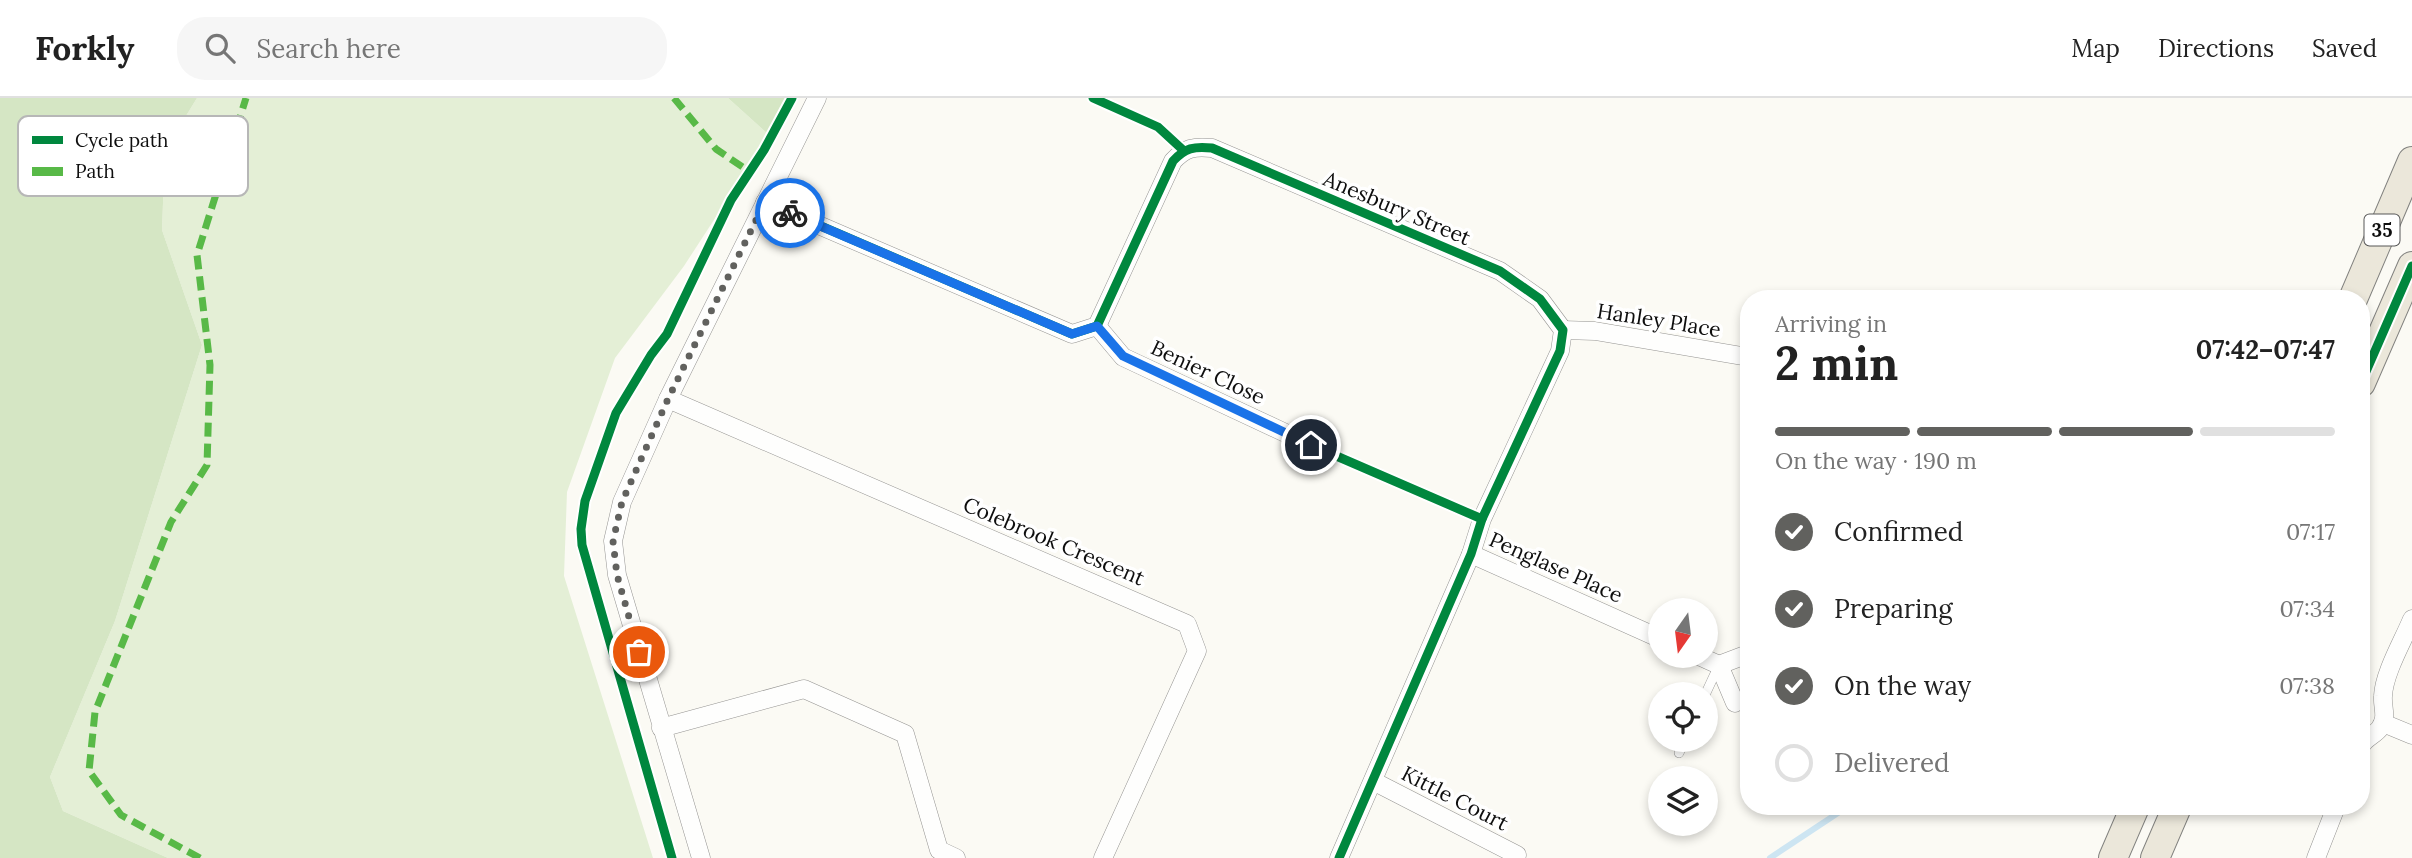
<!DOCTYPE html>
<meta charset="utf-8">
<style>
body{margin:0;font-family:Lora,serif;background:#f6f6f6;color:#222;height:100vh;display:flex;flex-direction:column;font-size:26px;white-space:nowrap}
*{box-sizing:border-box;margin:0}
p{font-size:23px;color:#767676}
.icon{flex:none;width:38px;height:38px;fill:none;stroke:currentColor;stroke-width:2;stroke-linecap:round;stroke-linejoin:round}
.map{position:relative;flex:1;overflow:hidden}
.panel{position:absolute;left:1740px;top:192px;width:630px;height:525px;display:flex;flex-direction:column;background:#fff;border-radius:28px;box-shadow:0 4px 10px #0003}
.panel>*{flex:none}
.needle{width:46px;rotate:194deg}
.controls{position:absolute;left:1648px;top:500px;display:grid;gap:14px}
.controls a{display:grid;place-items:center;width:70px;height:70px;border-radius:50%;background:#fff;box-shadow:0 4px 10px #0003;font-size:35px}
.pin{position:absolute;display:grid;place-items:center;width:60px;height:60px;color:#fff;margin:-30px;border:4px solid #fff;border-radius:50%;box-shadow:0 2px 7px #0007}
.courier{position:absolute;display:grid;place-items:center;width:70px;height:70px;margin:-35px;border:5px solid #1a73e8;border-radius:50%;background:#fff;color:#222;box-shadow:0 2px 9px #0007}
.overview em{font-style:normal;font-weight:700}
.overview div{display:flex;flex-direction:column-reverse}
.overview{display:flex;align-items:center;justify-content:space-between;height:119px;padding:0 35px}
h1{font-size:46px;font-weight:700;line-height:52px}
.bar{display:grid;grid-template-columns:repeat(4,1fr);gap:10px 7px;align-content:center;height:84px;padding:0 35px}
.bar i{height:9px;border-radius:5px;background:#e0e0e0}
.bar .selected{background:#61615e}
.bar p{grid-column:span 4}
ol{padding:0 35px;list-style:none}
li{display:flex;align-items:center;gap:21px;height:77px}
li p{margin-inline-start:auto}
li .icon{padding:7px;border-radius:50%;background:#61615e;color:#fff;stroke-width:4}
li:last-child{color:#767676}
li i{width:38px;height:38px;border:4px solid #e0e0e0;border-radius:50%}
header{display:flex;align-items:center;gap:42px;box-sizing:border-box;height:98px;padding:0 35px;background:#fff;border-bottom:2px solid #e0e0e0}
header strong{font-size:33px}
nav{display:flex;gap:38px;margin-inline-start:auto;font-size:24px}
.search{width:490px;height:63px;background:#f6f6f6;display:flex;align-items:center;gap:18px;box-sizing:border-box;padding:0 24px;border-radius:28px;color:#767676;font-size:26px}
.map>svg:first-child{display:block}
</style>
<header>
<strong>Forkly</strong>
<div class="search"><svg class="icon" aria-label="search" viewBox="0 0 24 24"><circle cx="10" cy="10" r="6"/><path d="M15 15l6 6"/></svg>Search here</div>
<nav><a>Map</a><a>Directions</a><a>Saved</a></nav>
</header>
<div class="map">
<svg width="2412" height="760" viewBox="0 0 2412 760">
<rect width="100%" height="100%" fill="#fbfaf4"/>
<path fill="#e4efd6" d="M197,0H728L769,37L684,168L615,260L567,394L564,478L653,760H168L63,713L50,679L115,523L202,247L162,132L165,52Z"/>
<g fill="#d5e6c4">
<path d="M0,0H197L165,52L162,132L202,247L115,523L50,679L63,713L168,760H0Z"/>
<path d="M728,0H787L769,37Z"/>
</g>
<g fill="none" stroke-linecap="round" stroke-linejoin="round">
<path stroke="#cde5f2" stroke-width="6" d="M1770,760L1847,709"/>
<g stroke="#959492" stroke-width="10">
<g id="lane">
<path d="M1705,597L1719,567"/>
<path d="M1679,655L1685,642"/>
</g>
</g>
<g stroke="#959492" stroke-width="19">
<g id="street">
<path d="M765,104L1072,236L1097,228L1173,63C1185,50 1194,48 1212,50L1500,173L1540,201L1563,232L1560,253L1482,421L1471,456L1339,760"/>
<path d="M1097,228L1123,259L1311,347"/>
<path d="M1563,232L1595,233L1748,259"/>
<path d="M668,301L1187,526L1197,553L1103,760"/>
<path d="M1471,456L1661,541"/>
<path d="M1699,558L1719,567L1735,605"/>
<path d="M1719,567L1748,556"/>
<path d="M2383,625L2412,637"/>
<path d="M661,630L804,591L905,636L939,752L956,760"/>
<path d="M2361,648C2366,639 2375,637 2380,630C2388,618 2382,610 2383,598C2384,575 2403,543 2412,521"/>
<path d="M1373,683L1517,757L1516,760"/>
<path d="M701,760L617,477L613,443L622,404L668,301L817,0"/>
<path d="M2316,760L2336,709"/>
</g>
</g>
<g stroke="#82827f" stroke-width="30">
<g id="primary">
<path d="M2353,201L2412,63"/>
<path d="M2361,285L2412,168"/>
<path d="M2113,760L2135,709"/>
<path d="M2155,760L2177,709"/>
</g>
</g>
<use href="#lane" stroke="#fefefd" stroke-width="9"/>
<use href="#street" stroke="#fefefd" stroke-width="18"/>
<use href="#primary" stroke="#ebe7da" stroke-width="28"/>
<g stroke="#58b947" stroke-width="7" stroke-dasharray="14 7" stroke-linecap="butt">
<path d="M674,0L716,51L750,74"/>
<path d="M200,760L121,717L89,673L95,614L171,424L207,367L210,267L197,157L246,0"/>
</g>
<g stroke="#fff" stroke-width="13">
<g id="cycleway">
<path d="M1093,0L1158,29L1183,52"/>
<path d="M765,104L1072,236L1097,228L1173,63C1185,50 1194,48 1212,50L1500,173L1540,201L1563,232L1560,253L1482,421L1471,456L1339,760"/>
<path d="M2361,285L2412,168"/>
<path d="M1311,347L1482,421"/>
<path d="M672,760L582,447L581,431L585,403L616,315L651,257L667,236L731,102L764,52L792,0"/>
</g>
</g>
<use href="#cycleway" stroke="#00873e" stroke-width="9"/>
</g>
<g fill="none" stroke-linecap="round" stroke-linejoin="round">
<path stroke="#61615e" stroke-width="7" stroke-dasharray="0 12.6" d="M639,554L617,477L613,443L622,404L668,301L765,104L790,115"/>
<path stroke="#1a73e8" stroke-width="9" d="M790,115L1072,236L1097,228L1123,258L1311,347"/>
</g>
<g text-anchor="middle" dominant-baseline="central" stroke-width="7" stroke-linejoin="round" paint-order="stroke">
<rect fill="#fff" stroke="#565656" stroke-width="2" x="2364.5" y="116.5" width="35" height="31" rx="5"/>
<g font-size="19" font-weight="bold" fill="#0e0e0e">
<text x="2382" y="132">35</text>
</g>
<g font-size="21" fill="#0e0e0e" stroke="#fff">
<text transform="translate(1397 110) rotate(23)">Anesbury Street</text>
<text transform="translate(1659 222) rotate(9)">Hanley Place</text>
<text transform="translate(1208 274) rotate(25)">Benier Close</text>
<text transform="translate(1054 443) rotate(23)">Colebrook Crescent</text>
<text transform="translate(1556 469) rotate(24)">Penglase Place</text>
<text transform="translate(1455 700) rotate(27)">Kittle Court</text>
</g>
</g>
<rect x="18" y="18" width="230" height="80" rx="10" fill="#fff" stroke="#b7b7b7" stroke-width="2"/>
<rect x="32" y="38" width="31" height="8" fill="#00873e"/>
<rect x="32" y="69" width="31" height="9" fill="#58b947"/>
<g font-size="19" fill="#0e0e0e">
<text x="75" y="49">Cycle path</text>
<text x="75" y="80">Path</text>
</g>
</svg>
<div class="controls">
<a><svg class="needle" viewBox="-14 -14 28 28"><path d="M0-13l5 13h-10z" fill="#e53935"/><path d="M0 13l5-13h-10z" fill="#767676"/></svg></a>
<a><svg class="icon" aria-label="locate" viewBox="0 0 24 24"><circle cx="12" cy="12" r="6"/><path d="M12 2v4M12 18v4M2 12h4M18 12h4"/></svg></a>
<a><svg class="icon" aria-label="layers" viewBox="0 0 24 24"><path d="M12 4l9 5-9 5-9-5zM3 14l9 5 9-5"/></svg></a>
</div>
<div class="pin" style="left:639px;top:554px;background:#ea580c"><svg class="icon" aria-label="bag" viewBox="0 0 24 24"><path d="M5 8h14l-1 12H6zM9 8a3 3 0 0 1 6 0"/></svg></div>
<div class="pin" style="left:1311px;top:347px;background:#1f2937"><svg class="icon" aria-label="home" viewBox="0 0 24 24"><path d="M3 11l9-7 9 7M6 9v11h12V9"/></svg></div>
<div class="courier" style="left:790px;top:115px"><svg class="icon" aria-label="bike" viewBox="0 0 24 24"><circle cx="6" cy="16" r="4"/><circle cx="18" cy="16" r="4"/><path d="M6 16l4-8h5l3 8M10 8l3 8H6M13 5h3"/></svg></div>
<section class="panel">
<div class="overview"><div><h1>2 min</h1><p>Arriving in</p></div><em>07:42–07:47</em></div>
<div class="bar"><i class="selected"></i><i class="selected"></i><i class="selected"></i><i></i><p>On the way · 190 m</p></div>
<ol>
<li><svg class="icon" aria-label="check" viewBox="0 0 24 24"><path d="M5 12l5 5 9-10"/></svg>Confirmed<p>07:17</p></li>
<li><svg class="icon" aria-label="check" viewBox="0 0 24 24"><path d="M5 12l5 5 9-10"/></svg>Preparing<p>07:34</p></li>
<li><svg class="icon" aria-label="check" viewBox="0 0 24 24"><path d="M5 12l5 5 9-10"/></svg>On the way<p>07:38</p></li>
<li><i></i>Delivered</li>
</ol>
</section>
</div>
